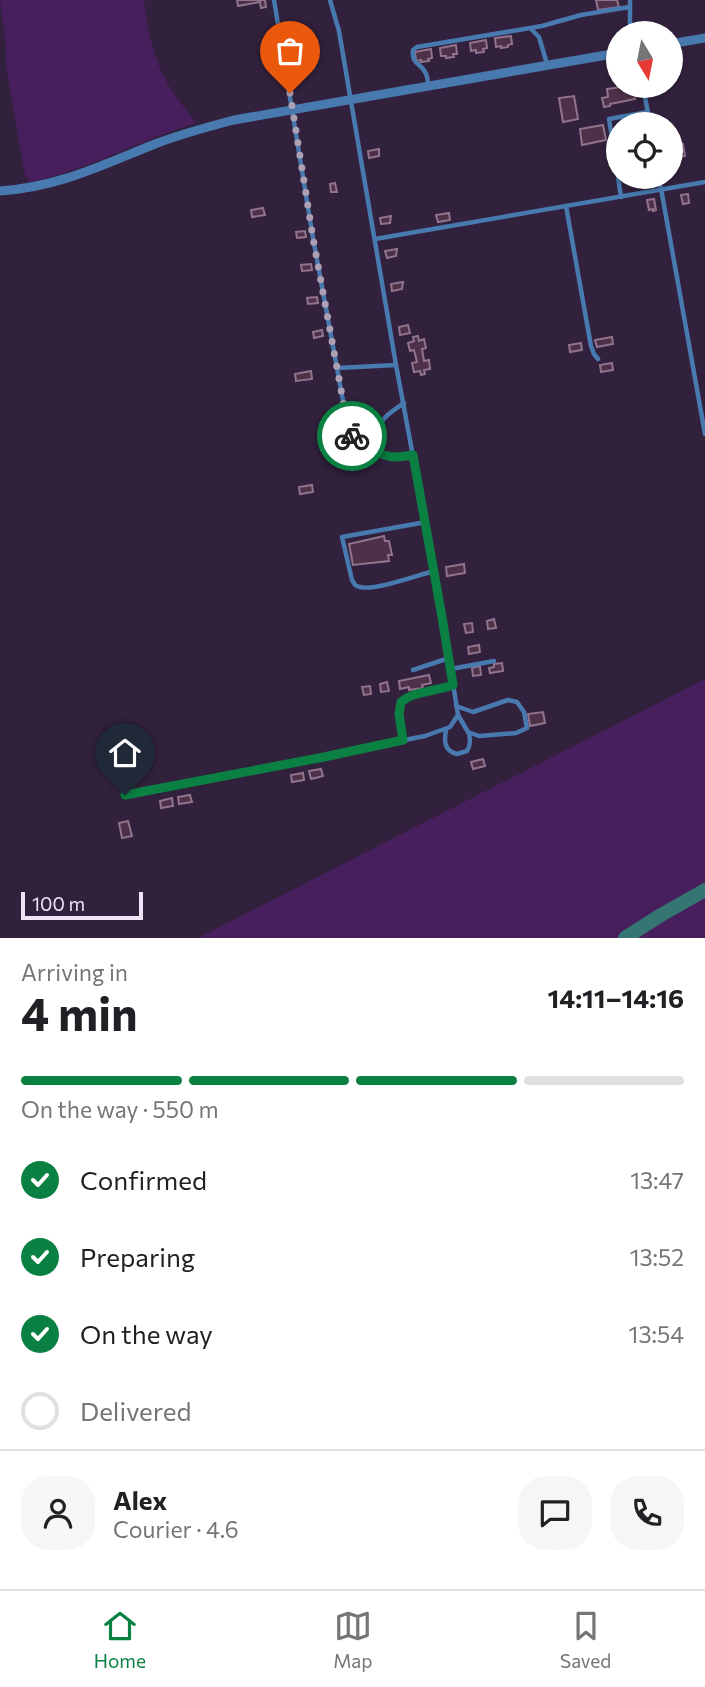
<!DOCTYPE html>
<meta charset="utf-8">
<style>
body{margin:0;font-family:Commissioner,sans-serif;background:#f6f6f6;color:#202124;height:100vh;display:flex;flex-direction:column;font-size:26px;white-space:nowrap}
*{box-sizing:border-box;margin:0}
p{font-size:23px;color:#757577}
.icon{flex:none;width:38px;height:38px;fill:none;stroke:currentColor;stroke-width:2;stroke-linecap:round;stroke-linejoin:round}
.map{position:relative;height:938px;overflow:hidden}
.sheet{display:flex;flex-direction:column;background:#fff;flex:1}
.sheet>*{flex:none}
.needle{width:46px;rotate:170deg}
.buttons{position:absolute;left:606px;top:21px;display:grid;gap:14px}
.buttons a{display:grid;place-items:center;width:77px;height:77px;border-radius:50%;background:#fff;box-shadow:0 2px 5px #0004;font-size:35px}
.scale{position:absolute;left:21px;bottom:18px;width:122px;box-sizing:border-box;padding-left:7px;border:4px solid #efe4f6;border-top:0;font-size:19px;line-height:24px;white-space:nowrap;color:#efe4f6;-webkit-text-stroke:5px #32213d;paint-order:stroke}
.pin{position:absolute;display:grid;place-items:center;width:60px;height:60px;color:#fff;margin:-72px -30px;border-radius:50% 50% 50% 0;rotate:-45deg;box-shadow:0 0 7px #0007}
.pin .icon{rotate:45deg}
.courier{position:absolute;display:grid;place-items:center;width:70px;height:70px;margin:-35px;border:5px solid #0b8043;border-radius:50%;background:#fff;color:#222;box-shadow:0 2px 9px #0007}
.head em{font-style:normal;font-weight:700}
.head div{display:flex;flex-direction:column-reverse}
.head{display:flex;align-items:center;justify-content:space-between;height:119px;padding:0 21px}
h1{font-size:46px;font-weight:700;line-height:52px}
.bar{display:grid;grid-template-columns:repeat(4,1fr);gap:10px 7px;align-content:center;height:84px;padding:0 21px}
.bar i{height:9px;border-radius:5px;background:#e0e0e0}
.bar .current{background:#0b8043}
.bar p{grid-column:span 4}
.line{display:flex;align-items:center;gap:18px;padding:0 21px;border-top:2px solid #e0e0e0}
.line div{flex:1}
.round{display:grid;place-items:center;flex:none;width:74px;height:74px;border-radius:28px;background:#f6f6f6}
ol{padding:0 21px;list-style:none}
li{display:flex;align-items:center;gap:21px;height:77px}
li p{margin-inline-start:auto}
li .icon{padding:7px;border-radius:50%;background:#0b8043;color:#fff;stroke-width:4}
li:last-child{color:#757577}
li i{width:38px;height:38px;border:4px solid #e0e0e0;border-radius:50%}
.dock{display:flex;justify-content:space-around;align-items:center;height:98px;border-top:2px solid #e0e0e0;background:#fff;font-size:19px;color:#757577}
.dock a{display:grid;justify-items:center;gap:4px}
.dock .current{color:#0b8043}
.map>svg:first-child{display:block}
</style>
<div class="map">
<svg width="705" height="938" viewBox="0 0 705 938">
<rect width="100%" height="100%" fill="#32213d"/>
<g fill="#471f5c">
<path d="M0,0H144C148,30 153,60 169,86C177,99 187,111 196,123C139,140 87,171 29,182L25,175L6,67V48Z"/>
<path d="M705,679V938H198Z"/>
</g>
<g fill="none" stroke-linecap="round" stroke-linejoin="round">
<path stroke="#357572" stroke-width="14" d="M625,938L661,915L705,890"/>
</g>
<g fill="#4d3149" stroke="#92738d" stroke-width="2">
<path d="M237,0H265L266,7L261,8L260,2L238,6Z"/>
<path d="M596,0H617L619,7L598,10Z"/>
<path d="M511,36L512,44L508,45V47L501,48V46L496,47L495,38Z"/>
<path d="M486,40L487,48L483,49L484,52L476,53V50L471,51L470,43Z"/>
<path d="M456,45L457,54H453L454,57L446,58V56H441L440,48Z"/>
<path d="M431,49L432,58L428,59L429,61L421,62V60L416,61L415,52Z"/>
<path d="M628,86H633L635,99L610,104V106L604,107L602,98L608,97L607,89Z"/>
<path d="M574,96L578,119L563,122L559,98Z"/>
<path d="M603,125L606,140L582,145L580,129Z"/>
<path d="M683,144L685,156L670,158V146Z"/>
<path d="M379,149V156L369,158L368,151Z"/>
<path d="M335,183L337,192H331L330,184Z"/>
<path d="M688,194L689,203L683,204L681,195Z"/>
<path d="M654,199L656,210L653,211V209L649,210L647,200Z"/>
<path d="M263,208L265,215L252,217L251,210Z"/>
<path d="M449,213L450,220L438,222L436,215Z"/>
<path d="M391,216L390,223L381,224L380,218Z"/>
<path d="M305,231L306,237L297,238L296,232Z"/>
<path d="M397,249L396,256L387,258L385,251Z"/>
<path d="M311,264L312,270L302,271L301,265Z"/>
<path d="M403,282L402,289L392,291L391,284Z"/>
<path d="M317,297L318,303L308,304L307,298Z"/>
<path d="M408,325L410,333L400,335L399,327Z"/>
<path d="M322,330L323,336L314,338L313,332Z"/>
<path d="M418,336L419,341L424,339L426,348L422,349L424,361L429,360L430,369L424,370L425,374L421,375L420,371L414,372L412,363L417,362L414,350L410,351L408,343L414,341L413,337Z"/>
<path d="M612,337L613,344L597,347L595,340Z"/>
<path d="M581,343L582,350L570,352L569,345Z"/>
<path d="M612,363L613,370L601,372L600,365Z"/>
<path d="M311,371L312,379L296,381L295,374Z"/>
<path d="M362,416L364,425L371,423L373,432L354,435L351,418Z"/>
<path d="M312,485L313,492L300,494L299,487Z"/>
<path d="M384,536L385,541H389L392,555H388L389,561L353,565L349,544Z"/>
<path d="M464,564L465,573L447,576L446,567Z"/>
<path d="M494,619L496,628L488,629L487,621Z"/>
<path d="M472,623L473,632L466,633L464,624Z"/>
<path d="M479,645L480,652L469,654L468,647Z"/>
<path d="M502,663L503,671L490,673L489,668L494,667V664Z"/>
<path d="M480,666L481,675L473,676L472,668Z"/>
<path d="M429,675L431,683L422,685L423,688L409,690V687L400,689L399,681Z"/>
<path d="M387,682L389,691L381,692L380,684Z"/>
<path d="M370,686L371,694L364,695L362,687Z"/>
<path d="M543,712L545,723L530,726L528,714Z"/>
<path d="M115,753L118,769L109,771L106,755Z"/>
<path d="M483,759L485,766L473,769L471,762Z"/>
<path d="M321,769L323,776L311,779L309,771Z"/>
<path d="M303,773L304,780L292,782L291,775Z"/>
<path d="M190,795L192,802L179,804L178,797Z"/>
<path d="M172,798L173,806L161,808L160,801Z"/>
<path d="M128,821L132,836L122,838L119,823Z"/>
</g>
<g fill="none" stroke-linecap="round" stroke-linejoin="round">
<g stroke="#487ab0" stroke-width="4.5">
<path d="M274,0L313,238L344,406C346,416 347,431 353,439C359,447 387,456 396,457C402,457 408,456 413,455"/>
<path d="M330,0L339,31L396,365L439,596L458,715L468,732L479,736L516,733L527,728L524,712L517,702L508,700L473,712L456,706"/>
<path d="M630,0V33"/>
<path d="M531,29L539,37L547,64"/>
<path d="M428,86C428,82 428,78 426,74C422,63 411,65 413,50L417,47L542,26L581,15L629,7"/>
<path d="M643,86L650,124"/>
<path d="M618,174L609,119L648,112"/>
<path d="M618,177L621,197"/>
<path d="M659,177L705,434"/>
<path d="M566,206L591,346L594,354L598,359"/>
<path d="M375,239L705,182"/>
<path d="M337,368L396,365"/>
<path d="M382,453C378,420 377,422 404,403"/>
<path d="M426,522L342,537L352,580C355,584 354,586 360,587C375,591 418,575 434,571"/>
<path d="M451,669L494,661"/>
<path d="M413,670L449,658"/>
<path d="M446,730C444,741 444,751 457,754L467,751C471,745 470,739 469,733"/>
<path d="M403,740L399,714L401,702C413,692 437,691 453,685"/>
<path d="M125,795L425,736L450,727L458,715"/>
</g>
<g stroke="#487ab0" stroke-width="9">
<path d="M670,44L705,38"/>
<path d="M0,191C59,187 102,165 155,144C181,134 207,127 234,120L618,53"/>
</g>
</g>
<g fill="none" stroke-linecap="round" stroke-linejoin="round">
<path stroke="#ada0b5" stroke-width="7" stroke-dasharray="0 12.6" d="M290,93L313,238L344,406L352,436"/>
<path stroke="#0b8043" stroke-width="9" d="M125,795L324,757L403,740L399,714L401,702C414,691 437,691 453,685L442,617L413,455C407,456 401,457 395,457C381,456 360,447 352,436"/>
</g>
</svg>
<div class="buttons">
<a><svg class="needle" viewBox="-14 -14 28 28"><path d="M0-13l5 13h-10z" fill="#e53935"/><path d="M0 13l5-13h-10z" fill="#757577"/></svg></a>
<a><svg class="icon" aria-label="locate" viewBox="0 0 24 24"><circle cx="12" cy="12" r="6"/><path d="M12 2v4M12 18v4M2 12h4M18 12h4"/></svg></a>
</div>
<div class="scale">100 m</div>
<div class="pin" style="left:290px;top:93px;background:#ea580c"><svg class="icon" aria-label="bag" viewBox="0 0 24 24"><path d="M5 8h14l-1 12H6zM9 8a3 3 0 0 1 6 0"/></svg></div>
<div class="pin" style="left:125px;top:795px;background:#1f2937"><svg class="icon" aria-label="home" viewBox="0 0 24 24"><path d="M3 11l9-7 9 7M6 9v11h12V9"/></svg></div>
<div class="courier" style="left:352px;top:436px"><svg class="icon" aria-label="bike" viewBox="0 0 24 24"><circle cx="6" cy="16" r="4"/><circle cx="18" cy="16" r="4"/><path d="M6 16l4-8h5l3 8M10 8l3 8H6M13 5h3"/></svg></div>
</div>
<section class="sheet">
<div class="head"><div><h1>4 min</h1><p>Arriving in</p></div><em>14:11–14:16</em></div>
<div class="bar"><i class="current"></i><i class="current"></i><i class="current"></i><i></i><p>On the way · 550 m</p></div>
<ol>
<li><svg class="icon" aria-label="check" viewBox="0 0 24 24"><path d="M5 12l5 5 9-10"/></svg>Confirmed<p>13:47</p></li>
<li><svg class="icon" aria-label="check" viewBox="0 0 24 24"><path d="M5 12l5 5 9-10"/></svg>Preparing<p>13:52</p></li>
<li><svg class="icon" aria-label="check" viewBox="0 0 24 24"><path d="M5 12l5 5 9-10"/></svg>On the way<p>13:54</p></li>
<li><i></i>Delivered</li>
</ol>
<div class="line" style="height:126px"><a class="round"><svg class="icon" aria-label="person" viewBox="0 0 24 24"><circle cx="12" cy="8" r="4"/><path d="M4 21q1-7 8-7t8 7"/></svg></a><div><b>Alex</b><p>Courier · 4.6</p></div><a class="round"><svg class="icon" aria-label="chat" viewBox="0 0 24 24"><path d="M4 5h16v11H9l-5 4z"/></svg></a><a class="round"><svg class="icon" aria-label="phone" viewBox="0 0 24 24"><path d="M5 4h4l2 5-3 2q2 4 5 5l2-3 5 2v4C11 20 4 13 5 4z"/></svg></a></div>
</section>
<nav class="dock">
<a class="current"><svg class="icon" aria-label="home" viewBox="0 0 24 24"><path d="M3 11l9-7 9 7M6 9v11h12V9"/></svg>Home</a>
<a><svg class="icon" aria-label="map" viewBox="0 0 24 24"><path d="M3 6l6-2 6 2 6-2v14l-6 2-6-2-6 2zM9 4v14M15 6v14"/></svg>Map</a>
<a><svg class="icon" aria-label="saved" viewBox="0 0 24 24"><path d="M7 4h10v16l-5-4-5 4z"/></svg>Saved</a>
</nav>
